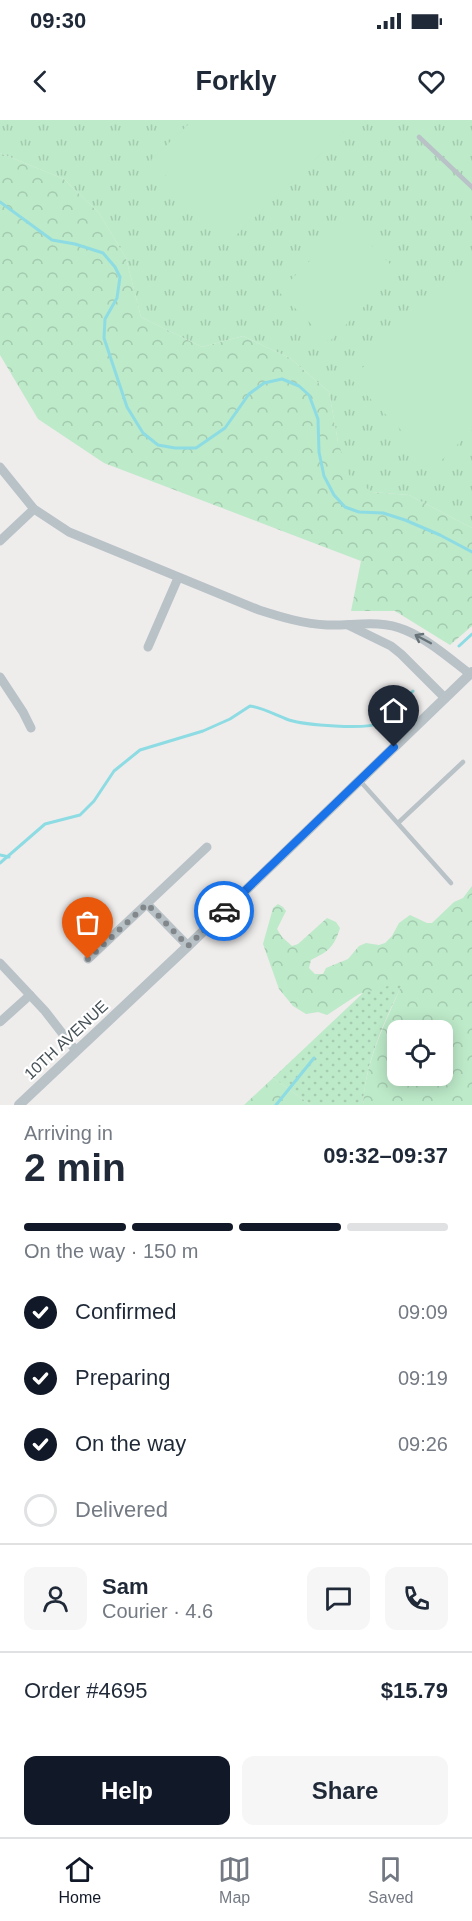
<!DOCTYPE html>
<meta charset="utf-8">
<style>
body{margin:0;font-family:Helvetica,sans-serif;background:#f6f6f7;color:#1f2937;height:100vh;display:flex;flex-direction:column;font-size:22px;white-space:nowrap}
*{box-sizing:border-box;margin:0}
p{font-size:20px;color:#747a83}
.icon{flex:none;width:33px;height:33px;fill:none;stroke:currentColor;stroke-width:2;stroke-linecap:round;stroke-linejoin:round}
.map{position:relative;height:985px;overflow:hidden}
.details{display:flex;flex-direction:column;background:#fff;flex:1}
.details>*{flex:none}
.tools{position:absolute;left:387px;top:900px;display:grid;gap:12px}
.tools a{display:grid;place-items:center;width:66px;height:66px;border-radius:12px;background:#fff;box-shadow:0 3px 15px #0003;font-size:30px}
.pin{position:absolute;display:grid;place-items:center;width:51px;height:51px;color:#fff;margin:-62px -26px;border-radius:50% 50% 50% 0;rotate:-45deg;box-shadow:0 0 6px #0007}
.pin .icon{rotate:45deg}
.courier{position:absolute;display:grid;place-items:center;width:60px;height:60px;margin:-30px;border:4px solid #1a73e8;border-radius:50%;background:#fff;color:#222;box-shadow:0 2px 8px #0007}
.head em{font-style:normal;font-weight:800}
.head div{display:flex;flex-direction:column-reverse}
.head{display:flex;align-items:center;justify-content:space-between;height:102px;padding:0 24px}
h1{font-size:39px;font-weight:800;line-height:45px}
.bar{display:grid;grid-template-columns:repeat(4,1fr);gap:9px 6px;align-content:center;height:72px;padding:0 24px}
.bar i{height:8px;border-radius:4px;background:#e0e1e3}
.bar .on{background:#111827}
.bar p{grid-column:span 4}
.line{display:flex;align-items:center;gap:15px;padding:0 24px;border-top:2px solid #e0e1e3}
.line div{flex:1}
.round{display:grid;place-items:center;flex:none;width:63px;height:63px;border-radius:12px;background:#f6f6f7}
ol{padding:0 24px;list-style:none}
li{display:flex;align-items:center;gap:18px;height:66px}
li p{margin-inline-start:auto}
li .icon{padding:6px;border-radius:50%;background:#111827;color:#fff;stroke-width:4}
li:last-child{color:#747a83}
li i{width:33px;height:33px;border:3px solid #e0e1e3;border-radius:50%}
.primary-button{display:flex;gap:12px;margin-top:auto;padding:12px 24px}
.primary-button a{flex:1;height:69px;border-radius:12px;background:#111827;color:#fff;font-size:24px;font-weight:800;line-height:69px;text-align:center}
.primary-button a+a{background:#f6f6f7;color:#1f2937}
.status{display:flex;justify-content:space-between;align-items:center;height:42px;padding:0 30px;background:#fff;direction:ltr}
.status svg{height:16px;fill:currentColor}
header{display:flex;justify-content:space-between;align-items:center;height:78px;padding:0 24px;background:#fff;font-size:27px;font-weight:800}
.tabs{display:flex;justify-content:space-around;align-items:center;height:84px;border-top:2px solid #e0e1e3;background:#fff;font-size:16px;color:#747a83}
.tabs a{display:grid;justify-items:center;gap:3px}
.tabs .on{color:#111827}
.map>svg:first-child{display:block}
</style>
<div class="status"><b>09:30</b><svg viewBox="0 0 49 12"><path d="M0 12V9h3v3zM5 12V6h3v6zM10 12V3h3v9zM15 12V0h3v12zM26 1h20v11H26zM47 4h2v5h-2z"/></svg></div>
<header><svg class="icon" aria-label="back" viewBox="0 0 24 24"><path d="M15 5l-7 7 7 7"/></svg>Forkly<svg class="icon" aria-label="heart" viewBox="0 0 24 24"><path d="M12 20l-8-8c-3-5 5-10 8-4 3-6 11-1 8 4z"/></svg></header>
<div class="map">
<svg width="472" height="985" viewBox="0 0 472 985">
<defs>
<pattern id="grass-dots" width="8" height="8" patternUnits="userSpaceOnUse" patternTransform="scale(1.5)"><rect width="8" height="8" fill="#bdeac9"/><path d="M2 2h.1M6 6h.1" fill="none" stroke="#a4caaf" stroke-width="1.8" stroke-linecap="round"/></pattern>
<pattern id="forest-crowns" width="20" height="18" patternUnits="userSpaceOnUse" patternTransform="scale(1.5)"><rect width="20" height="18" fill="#bdeac9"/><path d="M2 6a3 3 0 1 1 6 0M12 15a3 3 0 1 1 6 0" fill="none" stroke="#a4caaf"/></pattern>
<pattern id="park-tufts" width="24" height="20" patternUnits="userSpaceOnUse" patternTransform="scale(1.5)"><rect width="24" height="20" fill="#bdeac9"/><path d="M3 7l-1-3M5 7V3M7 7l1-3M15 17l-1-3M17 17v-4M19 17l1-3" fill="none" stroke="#a4caaf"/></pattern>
</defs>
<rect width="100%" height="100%" fill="#efecec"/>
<path fill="url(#grass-dots)" d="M404,861C385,899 365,942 363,985H311L273,958L364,872Z"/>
<g fill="url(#forest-crowns)" fill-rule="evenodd">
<path d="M0,33L64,59L99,93L126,138L141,197L202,227L243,216L290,238L329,272L338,322L372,372L409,375L472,408V506L450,525L395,491H351L361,441L104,343L38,299L0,235Z"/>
<path d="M472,766V985H363C365,941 386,901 403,862L359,874L327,895L318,892L306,894L293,886L279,869L263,824L273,788L278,784L283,787L286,791L277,809L282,817L292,826L298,824L327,798L336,802L340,808C334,827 329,831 311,840L309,848L315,854H323L326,848L348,839L359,826L366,823L379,825L385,823L392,816L399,803L410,795L427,803H432L454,782L463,778ZM398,910H442V956H398Z"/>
<path d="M273,958L311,985H244Z"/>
</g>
<path fill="url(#park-tufts)" d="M0,0H472V408L409,375L372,372L349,355L338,322L329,272L290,238L243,216L202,227L141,197L126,138L99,93L64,59L0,33Z"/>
<g fill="#bdeac9">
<path d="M193,0H356L229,122L151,40Z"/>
<path d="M348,102L398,152L329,222L279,172Z"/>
<path d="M469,143L472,146V310L436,346L351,259Z"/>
</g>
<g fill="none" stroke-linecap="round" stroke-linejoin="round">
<g stroke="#8ddce3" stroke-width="3">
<path d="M0,82L52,120L75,124L103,133L115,147L120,157L117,178L105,199L104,218L127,287L143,313L158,325L175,328H196L225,308L249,274L264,263L282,259L299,266L309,275L318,299L319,332L324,356L334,375L345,387L359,392L383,393L405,400L440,415L472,432"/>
<path d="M459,526L472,514"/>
<path d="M0,735L9,737"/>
<path d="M0,743L45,704L80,695L94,681L114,651L140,630L203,611L230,599L250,586C264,588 275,595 289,600C305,605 365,610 381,603C391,599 405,579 413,571"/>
<path d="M276,985L314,938"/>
</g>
<g stroke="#b8c2c7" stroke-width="4.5">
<path d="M419,17L472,67"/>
<path d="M361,662L451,763"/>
<path d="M398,703L463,642"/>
</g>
<g stroke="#b8c2c7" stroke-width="9">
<path d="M0,347L34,389L69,412L259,490C281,497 304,504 327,505C353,506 379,499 405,510C429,520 449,538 470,554"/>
<path d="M0,421L34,389"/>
<path d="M348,505L391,526L401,534L445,578"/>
<path d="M148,527L178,458"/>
<path d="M0,557L23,592L31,608"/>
<path d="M147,784L188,826"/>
<path d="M88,839L207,727"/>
<path d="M0,843L30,875L0,902"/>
<path d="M30,875L45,891L76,931"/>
</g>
<path stroke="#b8c2c7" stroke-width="10" d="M19,985L188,826L472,552"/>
</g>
<defs><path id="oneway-shaft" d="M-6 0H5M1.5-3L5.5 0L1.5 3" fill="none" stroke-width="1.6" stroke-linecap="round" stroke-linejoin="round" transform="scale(1.5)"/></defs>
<use stroke="#687379" href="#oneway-shaft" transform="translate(423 519) rotate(-152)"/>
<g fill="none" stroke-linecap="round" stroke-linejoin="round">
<path stroke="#81878b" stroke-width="6" stroke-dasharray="0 10.8" d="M88,839L147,784L188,826L224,791"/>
<path stroke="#1a73e8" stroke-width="8" d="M224,791L394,627"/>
</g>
<g text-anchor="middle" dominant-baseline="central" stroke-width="4.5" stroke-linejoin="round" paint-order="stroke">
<g font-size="16" fill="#465157" stroke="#fff">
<text transform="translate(66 920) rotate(-43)">10TH AVENUE</text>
</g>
</g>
</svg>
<div class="tools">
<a><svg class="icon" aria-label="locate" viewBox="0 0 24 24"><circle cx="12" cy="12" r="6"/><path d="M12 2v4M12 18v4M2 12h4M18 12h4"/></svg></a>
</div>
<div class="pin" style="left:88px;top:839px;background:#ea580c"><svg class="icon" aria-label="bag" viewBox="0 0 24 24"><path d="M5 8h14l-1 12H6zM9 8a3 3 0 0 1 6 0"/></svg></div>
<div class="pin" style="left:394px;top:627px;background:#1f2937"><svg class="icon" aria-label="home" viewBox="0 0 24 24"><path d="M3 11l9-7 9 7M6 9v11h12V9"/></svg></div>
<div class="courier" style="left:224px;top:791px"><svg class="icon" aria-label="car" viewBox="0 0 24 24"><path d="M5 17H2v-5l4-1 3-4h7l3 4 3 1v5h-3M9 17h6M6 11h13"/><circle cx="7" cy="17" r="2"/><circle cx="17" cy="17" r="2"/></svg></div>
</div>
<section class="details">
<div class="head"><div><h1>2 min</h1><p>Arriving in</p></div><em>09:32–09:37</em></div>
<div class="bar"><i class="on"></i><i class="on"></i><i class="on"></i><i></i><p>On the way · 150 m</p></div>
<ol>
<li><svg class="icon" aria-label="check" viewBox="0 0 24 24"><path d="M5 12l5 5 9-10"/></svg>Confirmed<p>09:09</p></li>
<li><svg class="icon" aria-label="check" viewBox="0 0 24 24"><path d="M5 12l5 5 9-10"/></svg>Preparing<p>09:19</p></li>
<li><svg class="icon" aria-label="check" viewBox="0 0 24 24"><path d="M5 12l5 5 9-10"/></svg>On the way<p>09:26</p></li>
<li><i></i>Delivered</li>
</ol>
<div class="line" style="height:108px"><a class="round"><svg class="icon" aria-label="person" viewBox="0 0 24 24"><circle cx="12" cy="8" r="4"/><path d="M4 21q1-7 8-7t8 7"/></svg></a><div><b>Sam</b><p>Courier · 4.6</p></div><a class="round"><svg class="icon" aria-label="chat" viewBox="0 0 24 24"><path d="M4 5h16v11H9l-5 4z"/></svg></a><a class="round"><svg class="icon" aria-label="phone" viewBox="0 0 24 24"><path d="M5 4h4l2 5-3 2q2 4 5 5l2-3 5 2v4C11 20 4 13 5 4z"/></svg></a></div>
<div class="line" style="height:78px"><div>Order #4695</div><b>$15.79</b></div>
<div class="primary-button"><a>Help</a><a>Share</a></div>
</section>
<nav class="tabs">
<a class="on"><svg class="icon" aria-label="home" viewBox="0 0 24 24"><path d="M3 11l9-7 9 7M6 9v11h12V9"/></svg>Home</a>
<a><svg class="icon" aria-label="map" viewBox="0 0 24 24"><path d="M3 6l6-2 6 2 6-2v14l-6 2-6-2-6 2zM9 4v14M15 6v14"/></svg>Map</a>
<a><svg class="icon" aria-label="saved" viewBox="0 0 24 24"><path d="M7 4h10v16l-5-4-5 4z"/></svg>Saved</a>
</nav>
